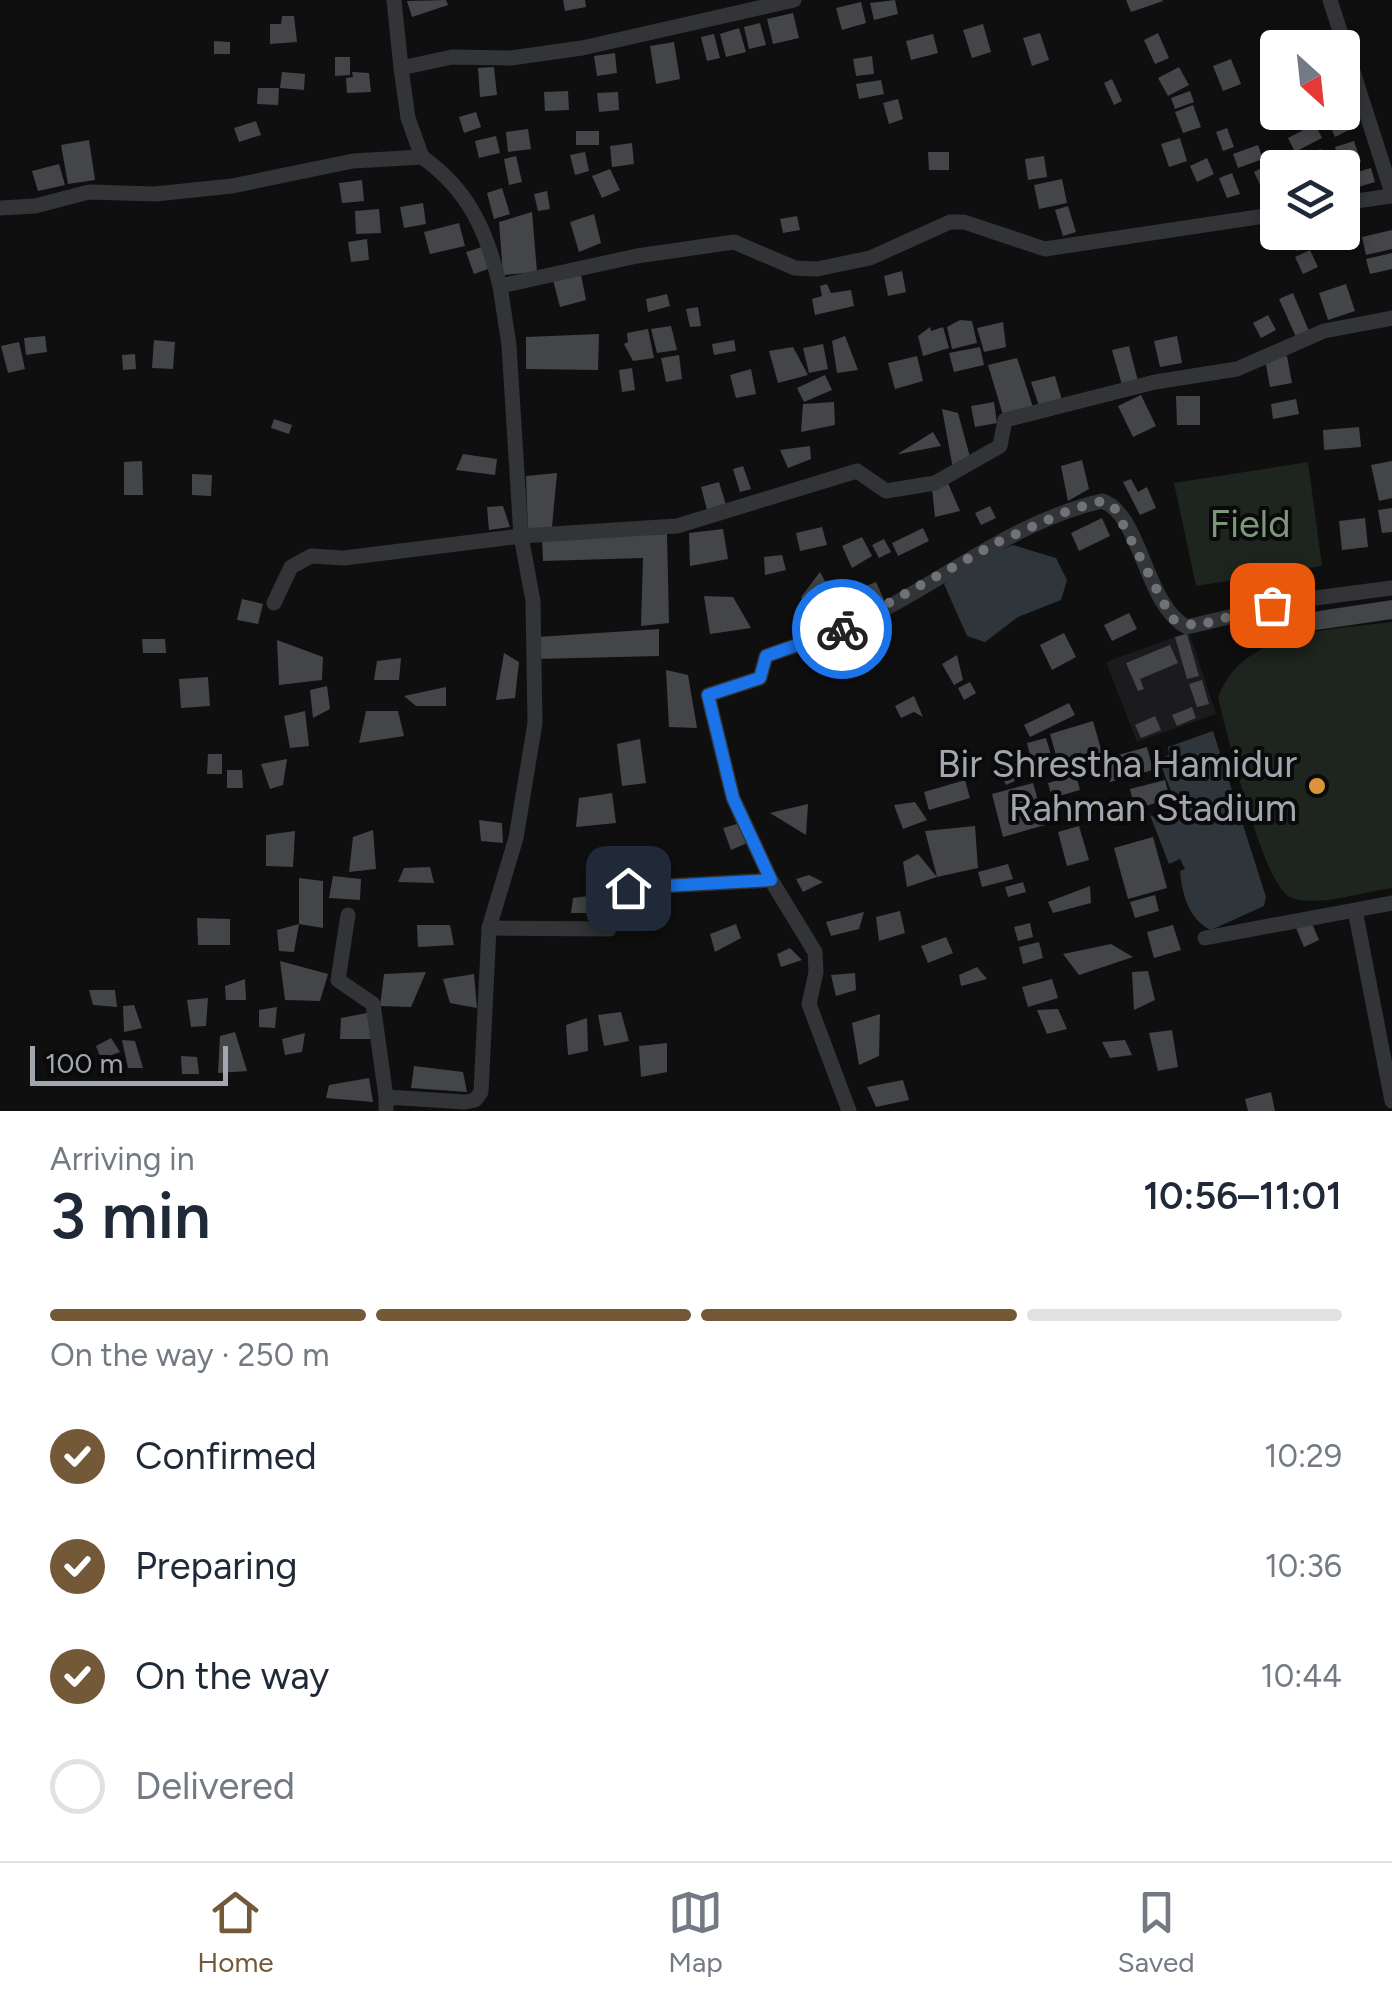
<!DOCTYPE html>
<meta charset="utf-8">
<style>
body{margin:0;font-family:Figtree,sans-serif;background:#f6f6f7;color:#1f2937;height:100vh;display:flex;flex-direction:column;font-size:38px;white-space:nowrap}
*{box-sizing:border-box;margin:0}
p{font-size:32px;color:#747a83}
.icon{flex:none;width:55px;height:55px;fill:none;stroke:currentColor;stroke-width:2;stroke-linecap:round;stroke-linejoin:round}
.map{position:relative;height:1111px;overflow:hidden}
.details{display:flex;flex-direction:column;background:#fff;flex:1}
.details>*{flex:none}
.needle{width:65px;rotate:153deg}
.buttons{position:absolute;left:1260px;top:30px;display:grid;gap:20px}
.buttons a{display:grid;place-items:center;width:100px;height:100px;border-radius:10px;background:#fff;box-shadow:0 5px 15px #0003;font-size:50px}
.scale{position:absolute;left:30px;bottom:25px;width:198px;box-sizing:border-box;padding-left:10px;border:5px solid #a2a7af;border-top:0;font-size:28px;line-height:35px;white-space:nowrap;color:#a2a7af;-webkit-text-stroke:8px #0a0a0b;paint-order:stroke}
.pin{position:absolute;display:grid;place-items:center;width:85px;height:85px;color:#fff;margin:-42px;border-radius:20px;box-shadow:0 5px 15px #0006}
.courier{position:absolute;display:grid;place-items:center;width:100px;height:100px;margin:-50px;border:8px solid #1a73e8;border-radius:50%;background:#fff;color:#222;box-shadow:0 2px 12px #0007}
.headline em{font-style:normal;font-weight:600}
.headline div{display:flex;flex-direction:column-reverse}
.headline{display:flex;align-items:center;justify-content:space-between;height:170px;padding:0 50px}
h1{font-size:65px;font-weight:600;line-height:75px}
.bar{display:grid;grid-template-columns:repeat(4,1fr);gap:15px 10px;align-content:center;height:120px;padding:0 50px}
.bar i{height:12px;border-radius:8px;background:#e0e1e3}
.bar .active{background:#745939}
.bar p{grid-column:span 4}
ol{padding:0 50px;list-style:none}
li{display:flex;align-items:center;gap:30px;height:110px}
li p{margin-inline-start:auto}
li .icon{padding:10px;border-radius:50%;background:#745939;color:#fff;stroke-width:4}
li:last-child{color:#747a83}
li i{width:55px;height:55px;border:5px solid #e0e1e3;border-radius:50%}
.menu{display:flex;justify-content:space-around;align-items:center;height:140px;border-top:2px solid #e0e1e3;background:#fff;font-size:28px;color:#747a83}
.menu a{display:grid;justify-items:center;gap:5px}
.menu .active{color:#745939}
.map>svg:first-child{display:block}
</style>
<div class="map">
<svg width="1392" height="1111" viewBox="0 0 1392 1111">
<rect width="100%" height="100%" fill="#0f0f10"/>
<path fill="#1b1b1d" d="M1189,632L1216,714L1137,742L1106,662Z"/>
<g fill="#1e241e">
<path d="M1308,462L1322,566L1196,586L1174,483Z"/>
<path d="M1392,622V888C1364,892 1319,907 1292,898C1263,889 1227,732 1218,698C1242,629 1332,630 1392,622Z"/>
</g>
<g fill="#2e363b">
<path d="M1013,545L1056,558L1067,580L1061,600L1018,617L985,642L967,636L944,584L963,565Z"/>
<path d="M1213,731L1266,897L1264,906L1211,930C1189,920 1182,894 1180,871L1185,869L1180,859L1169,864L1150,815L1165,822L1168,813L1161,812L1162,805L1175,802L1159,760L1169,755L1168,747Z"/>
</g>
<g fill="#434548">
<path d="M446,0L448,5L412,17L407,1Z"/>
<path d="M563,0H585L586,7L565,11Z"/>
<path d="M895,0L898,14L874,20L870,3Z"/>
<path d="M1126,0H1162L1163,1L1131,12Z"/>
<path d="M861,2L866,23L842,30L836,8Z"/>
<path d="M793,13L799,38L773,44L767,19Z"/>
<path d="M282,16H294L297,42L270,44V24H281Z"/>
<path d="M760,23L766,45L749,49L744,27Z"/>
<path d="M983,24L991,52L972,58L963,30Z"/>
<path d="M739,28L746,52L726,57L720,34Z"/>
<path d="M1040,33L1049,60L1032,66L1023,38Z"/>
<path d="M1158,33L1169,58L1155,64L1144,40Z"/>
<path d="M714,34L720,58L707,61L701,37Z"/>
<path d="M933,34L938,53L911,60L906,41Z"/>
<path d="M214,41L230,42V54H214Z"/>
<path d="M674,42L680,79L656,84L650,46Z"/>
<path d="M615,53L617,73L597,76L594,56Z"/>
<path d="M872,56L874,74L856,76L853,59Z"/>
<path d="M335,57H350V75L335,76Z"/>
<path d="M1231,59L1241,84L1223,91L1213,66Z"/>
<path d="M494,67L497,95L480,97L478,68Z"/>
<path d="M1179,67L1189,85L1168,96L1158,78Z"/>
<path d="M282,72L305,74L304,90L280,88Z"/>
<path d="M352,72L369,73L371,92L347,93L346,78L353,77Z"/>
<path d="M1112,79L1122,101L1114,105L1104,83Z"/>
<path d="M881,80L884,94L859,99L856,84Z"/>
<path d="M258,88H279L278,105L257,104Z"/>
<path d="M568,91L569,110L545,111L544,92Z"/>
<path d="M1190,91L1194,102L1175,109L1171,98Z"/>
<path d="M618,92L619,110L599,112L597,93Z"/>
<path d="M898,99L903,119L889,124L883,103Z"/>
<path d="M1193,105L1201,127L1183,133L1175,112Z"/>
<path d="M1352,110L1359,125L1335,137L1328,121Z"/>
<path d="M476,112L481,127L464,133L459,117Z"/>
<path d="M1298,112H1308L1312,122L1296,130L1290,116Z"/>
<path d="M256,121L261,135L239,142L234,128Z"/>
<path d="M1315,124L1322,138L1295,152L1288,138Z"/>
<path d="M1227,128L1234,147L1223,151L1216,132Z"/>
<path d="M528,129L531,149L508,152L506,132Z"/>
<rect x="576" y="131" width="23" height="14"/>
<path d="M496,136L500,153L479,158L475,141Z"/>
<path d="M1180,138L1187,161L1169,167L1161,144Z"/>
<path d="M89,140L95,180L68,184L61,145Z"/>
<path d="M1354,141L1361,162L1342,168L1335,147Z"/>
<path d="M632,143L634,164L612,167L610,146Z"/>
<path d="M1258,145L1263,159L1238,168L1233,154Z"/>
<path d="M1321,149L1327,168H1305L1301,156Z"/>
<path d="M585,152L589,171L575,175L570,155Z"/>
<path d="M928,152H949V170H929Z"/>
<path d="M516,156L522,182L509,185L504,159Z"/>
<path d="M1044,156L1047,177L1028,180L1025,159Z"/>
<path d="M1207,158L1214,174L1197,182L1190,166Z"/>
<path d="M59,164L65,185L38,191L32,171Z"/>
<path d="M1265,166L1273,183L1262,189L1254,172Z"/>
<path d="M1371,168L1375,182L1348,190L1344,176Z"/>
<path d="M610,169L620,190L602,198L592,176Z"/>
<path d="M1232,173L1240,194L1227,198L1219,178Z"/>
<path d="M1062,179L1067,203L1039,209L1034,185Z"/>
<path d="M362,180L364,201L342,203L339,183Z"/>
<path d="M502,188L510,214L494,219L487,193Z"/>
<path d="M547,191L550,209L538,211L534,194Z"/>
<path d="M423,203L426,224L404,228L400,207Z"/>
<path d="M1068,206L1076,232L1063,236L1055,210Z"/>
<path d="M379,209L381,233L356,234L355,211Z"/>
<path d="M532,212L537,272L503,275L499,222Z"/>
<path d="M594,214L601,243L579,252L570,222Z"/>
<path d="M797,216L800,230L783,233L780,219Z"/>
<path d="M459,223L465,246L430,254L424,232Z"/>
<path d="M1392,230V249L1366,255L1362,237Z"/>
<path d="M1289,232H1307L1312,244L1297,251Z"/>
<path d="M367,239L369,260L351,262L348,242Z"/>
<path d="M482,247L488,269L474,274L466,252Z"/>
<path d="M1310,250L1318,267L1303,274L1295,257Z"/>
<path d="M1392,253V269L1370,274L1366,259Z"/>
<path d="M580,270L586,300L560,307L552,276Z"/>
<path d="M902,271L906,292L888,296L884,276Z"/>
<path d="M827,284L831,293L851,290L854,306L815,315L812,299L822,296L820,286Z"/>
<path d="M1346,284L1355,311L1328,320L1319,293Z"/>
<path d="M1293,293L1309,331L1296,337L1279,299Z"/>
<path d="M667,294L670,306L648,312L646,299Z"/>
<path d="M698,307L701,326L690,327L686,309Z"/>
<path d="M1268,315L1276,330L1261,338L1253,323Z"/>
<path d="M960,320L972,321L977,343L952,349L947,327Z"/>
<path d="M1003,322L1006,347L984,352L977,328Z"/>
<path d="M671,326L677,350L657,353L651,329Z"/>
<path d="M930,327L931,331L943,327L949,348L923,356L918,336Z"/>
<path d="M648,329L654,358L633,361L624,344L628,342L627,333Z"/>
<path d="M599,334L598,370L526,369V337Z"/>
<path d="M45,336L47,352L26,355L24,338Z"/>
<path d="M845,336L858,370L837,373L832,341Z"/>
<path d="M1177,336L1182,363L1160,367L1154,341Z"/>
<path d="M154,340L175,342L173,369L152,368Z"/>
<path d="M734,340L736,351L714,355L712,344Z"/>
<path d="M19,342L25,369L8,373L1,346Z"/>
<path d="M823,344L828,369L809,373L803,348Z"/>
<path d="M1129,346L1138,381L1122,385L1112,350Z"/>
<path d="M793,347L808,375L778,383L769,351Z"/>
<path d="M980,347L984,365L954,372L949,353Z"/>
<path d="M135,354L136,369L123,370L122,355Z"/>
<path d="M679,355L682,379L666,382L661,358Z"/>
<path d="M917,356L923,381L895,389L888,363Z"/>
<path d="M1287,356L1292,383L1270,387L1265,359Z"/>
<path d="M1017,358L1033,407L1003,415L988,365Z"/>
<path d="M632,368L635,390L622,392L619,370Z"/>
<path d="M751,369L756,394L736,398L730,375Z"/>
<path d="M825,375L832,390L804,402L797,388Z"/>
<path d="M1055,376L1062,400L1039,406L1031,382Z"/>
<path d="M1141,395L1156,426L1133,437L1118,406Z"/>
<path d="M1176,396H1200V425H1177Z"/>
<path d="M1296,399L1299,414L1273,419L1271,404Z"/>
<path d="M834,402L835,425L801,432L803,404Z"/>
<path d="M994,402L997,423L975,427L971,406Z"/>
<path d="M942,409L958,413L970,457L953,469Z"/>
<path d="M274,419L292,425L289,434L271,428Z"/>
<path d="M1359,427L1361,447L1324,450L1323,430Z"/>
<path d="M933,432L941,446L899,454V453Z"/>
<path d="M810,446L811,459L788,468L780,450Z"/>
<path d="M463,454L497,459L495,475L456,470Z"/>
<path d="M1082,460L1089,489L1068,501L1061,466Z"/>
<path d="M142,461L143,495H124V462Z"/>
<path d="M1392,461V498L1379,501L1371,465Z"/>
<path d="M743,466L751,489L740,492L733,469Z"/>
<path d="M557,473L552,527L528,531L526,476Z"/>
<path d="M192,474L212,475L211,496L192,495Z"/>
<path d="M1131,479L1138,492L1147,487L1156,508L1140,515L1123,482Z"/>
<path d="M947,481L960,511L935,517L932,488Z"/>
<path d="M719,482L726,505L707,510L701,487Z"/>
<path d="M503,506L510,527L489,530L487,507Z"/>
<path d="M990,506L996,518L981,525L975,513Z"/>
<path d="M1392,508V532L1382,533L1378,510Z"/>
<path d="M1102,518L1110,536L1079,551L1071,533Z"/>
<path d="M1365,518L1368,547L1342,550L1339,521Z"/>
<path d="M822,527L827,545L800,551L796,533Z"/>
<path d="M923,528L929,541L898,556L892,543Z"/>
<path d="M723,529L728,559L690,566L689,533Z"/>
<path d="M667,534L669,623L641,626L643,558L543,561L542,538Z"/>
<path d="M862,537L872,556L852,568L842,546Z"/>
<path d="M884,539L891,552L879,558L872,545Z"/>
<path d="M782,555L786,570L765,575L764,557Z"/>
<path d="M820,572L845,617L813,633L801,597Z"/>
<path d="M876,582L886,604L861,615L851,592Z"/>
<path d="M704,596L733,597L751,628L710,634Z"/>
<path d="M242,599L263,604L258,624L237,620Z"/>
<path d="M1392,600V619L1296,633L1292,615Z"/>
<path d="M1129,613L1137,629L1112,641L1104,625Z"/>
<path d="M659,629V656L537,659V637Z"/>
<path d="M1064,633L1076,657L1052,670L1040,645Z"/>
<path d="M1187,634L1199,676L1187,679L1175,637Z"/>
<path d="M142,639H165L166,653H143Z"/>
<path d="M277,640L323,657L322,680L279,685Z"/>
<path d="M1170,645L1178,663L1140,679L1144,689L1138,691L1126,663Z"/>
<path d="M504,653L519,662L515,698L496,700Z"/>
<path d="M957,655L963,680L954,685L942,664Z"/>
<path d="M401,658L399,680H374L377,661Z"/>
<path d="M666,670L688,675L697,728L669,727Z"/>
<path d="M208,677L210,706L181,708L179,679Z"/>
<path d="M1202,680L1209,704L1197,707L1189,684Z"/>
<path d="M970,682L976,693L964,700L958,688Z"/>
<path d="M327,686L330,709L313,718L310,690Z"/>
<path d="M446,687V706H416L404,696Z"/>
<path d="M914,696L923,717L914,712L901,718L895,706Z"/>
<path d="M1069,703L1075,715L1030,737L1024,725Z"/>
<path d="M1192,707L1196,718L1177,726L1172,715Z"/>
<path d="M305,711L309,746L290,748L284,716Z"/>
<path d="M366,711H398L404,736L359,743Z"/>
<path d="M1155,716L1161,730L1141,738L1135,725Z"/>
<path d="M1093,721L1102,753L1059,766L1050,734Z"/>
<path d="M1046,738L1052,758L1032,763L1027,743Z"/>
<path d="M640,739L646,783L622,786L617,744Z"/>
<path d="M1147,747L1153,770L1110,782L1104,759Z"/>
<path d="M208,754H222V774H207Z"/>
<path d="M287,759L283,785L270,789L261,764Z"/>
<path d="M1008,763L1015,781L1006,785L998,767Z"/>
<path d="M227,770H242L243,788H227Z"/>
<path d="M1076,775L1080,790L1052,798L1048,783Z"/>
<path d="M965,780L970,798L929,810L924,792Z"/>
<path d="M1165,780L1170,799L1135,809L1130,789Z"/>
<path d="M1033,783L1045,825L1003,837L992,794Z"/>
<path d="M612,793L616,823L576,827L579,798Z"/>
<path d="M1057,799L1060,811L1044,816L1041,803Z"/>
<path d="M915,802L927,820L903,829L894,805Z"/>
<path d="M808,804L806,835L770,813Z"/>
<path d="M479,820L502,823L503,843L481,841Z"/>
<path d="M737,824L747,843L731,850L723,828Z"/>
<path d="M975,826L978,868L937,877L925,831Z"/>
<path d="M1079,826L1089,860L1067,866L1058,832Z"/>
<path d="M373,830L376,869L349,872L353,837Z"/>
<path d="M295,831L293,867L266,866V835Z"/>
<path d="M1153,837L1167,888L1128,899L1114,848Z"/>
<path d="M918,854L937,877L907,887L903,862Z"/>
<path d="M1008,864L1013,879L982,887L978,872Z"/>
<path d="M430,867L434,883L398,882L404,868Z"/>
<path d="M809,875L823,882L803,892L796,879Z"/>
<path d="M333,876L361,879L360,900L329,898Z"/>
<path d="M299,878L323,881V928L299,924Z"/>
<path d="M1023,882L1026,892L1008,897L1005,887Z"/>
<path d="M1090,886L1091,903L1053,913L1048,902Z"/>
<path d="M596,895L602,913H571L573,898Z"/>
<path d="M1155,895L1159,911L1135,918L1130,902Z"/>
<path d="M900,911L905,933L879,941L876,917Z"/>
<path d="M864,912L859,929L831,936L826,922Z"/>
<path d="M197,918L230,919V945H198Z"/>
<path d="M1311,921L1319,940L1304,947L1296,928Z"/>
<path d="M1030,923L1033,937L1018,941L1014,927Z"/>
<path d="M299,924L294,952L279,951L277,930Z"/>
<path d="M736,924L741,938L715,952L710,934Z"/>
<path d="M417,925H450L454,945L418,947Z"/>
<path d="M1173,925L1181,950L1154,958L1147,932Z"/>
<path d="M946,937L953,953L928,963L921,946Z"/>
<path d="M1039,942L1043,958L1023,964L1019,947Z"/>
<path d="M1111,944L1133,957L1079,975L1063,954Z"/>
<path d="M790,948L802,960L781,967L777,954Z"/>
<path d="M280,961L328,974L320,1001L285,1000Z"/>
<path d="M977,967L987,979L961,986L959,975Z"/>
<path d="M1148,971L1155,1000L1134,1010L1132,972Z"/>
<path d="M426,972L411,1007L380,1006L384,974Z"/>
<path d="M855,973L856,990L836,996L831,975Z"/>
<path d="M474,974L477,1008L450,1003L443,979Z"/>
<path d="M245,979L246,1000H226L225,986Z"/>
<path d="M1052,979L1058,998L1028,1007L1022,987Z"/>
<path d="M89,990H115L117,1007L93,1005Z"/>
<path d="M208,998L206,1026L191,1027L187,1000Z"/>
<path d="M134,1005L142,1028L124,1032L123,1006Z"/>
<path d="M277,1007L275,1028L259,1027V1010Z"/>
<path d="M1058,1009L1067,1029L1047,1034L1037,1010Z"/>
<path d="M372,1012L371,1039H340L341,1018Z"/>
<path d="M621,1012L629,1041L604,1046L598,1015Z"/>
<path d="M880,1014L879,1056L859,1065L852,1023Z"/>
<path d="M587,1018L588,1051L568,1055L566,1025Z"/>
<path d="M1172,1030L1178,1067L1158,1071L1149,1033Z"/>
<path d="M235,1032L247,1071L218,1073L220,1036Z"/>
<path d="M305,1033L302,1052L285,1055L282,1039Z"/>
<path d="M111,1038L120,1052L101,1059L96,1046Z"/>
<path d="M122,1040L135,1041L143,1068H128Z"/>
<path d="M1125,1040L1132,1055L1110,1058L1102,1042Z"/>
<path d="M667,1043V1072L641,1077L639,1046Z"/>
<path d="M181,1056L197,1057L199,1074H182Z"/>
<path d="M414,1066L463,1072L467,1092L411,1088Z"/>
<path d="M369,1078L373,1102L326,1098L329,1085Z"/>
<path d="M903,1080L909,1100L876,1107L867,1087Z"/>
<path d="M1271,1092L1275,1111H1248L1245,1099Z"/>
</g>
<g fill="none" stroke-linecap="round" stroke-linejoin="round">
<g stroke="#323437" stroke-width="15">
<path d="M394,0L401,68"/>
<path d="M1330,0L1392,193"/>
<path d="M422,157L408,118L401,68L452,57L511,58L582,48L794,0"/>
<path d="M1342,203L1392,196"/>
<path d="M0,208L35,206L89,192L155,194L232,186L353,161L422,157C469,190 487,232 500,286L637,256L734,242L795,268L817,269L870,258L950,222H964L1045,249L1278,214"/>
<path d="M500,286L509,345L521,536L677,526L857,471L886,491L935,483L1000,446L1005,420L1155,382L1237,369L1324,331L1392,318"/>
<path d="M274,603L291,567L311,556L344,558L521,536L533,601L535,723L516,838L489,928L481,1092L475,1100L465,1102L386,1097V1111"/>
<path d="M1392,903L1355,910L1392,1101"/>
<path d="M348,915L338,980L373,1004L386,1097"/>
<path d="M489,928L609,929L620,892L628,888L771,880"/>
<path d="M1205,938L1355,910"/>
<path d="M849,1111L809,1004L816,972L815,952L771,880L733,798L708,695L760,678L766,656C795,645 826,638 853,625C938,586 1010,522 1102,501C1141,513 1145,606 1187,627L1300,600L1392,588"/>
</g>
</g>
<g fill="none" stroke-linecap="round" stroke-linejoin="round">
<path stroke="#6f7277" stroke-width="10" stroke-dasharray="0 18" d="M842,629L998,542L1070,510L1102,501L1114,507L1172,619L1196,626L1272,605"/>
<path stroke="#1a73e8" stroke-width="12" d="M628,888L771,880L733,798L708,695L760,678L766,656L842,629"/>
</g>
<circle fill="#db943c" stroke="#0a0a0b" stroke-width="4" cx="1317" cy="786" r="10"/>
<g text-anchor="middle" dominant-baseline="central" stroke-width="8" stroke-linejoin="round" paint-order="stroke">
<g font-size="38" fill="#7c987a" stroke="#0a0a0b">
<text x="1250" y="524">Field</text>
</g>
<g font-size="38" fill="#a2a7af" stroke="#0a0a0b" text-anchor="end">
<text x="1297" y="764">Bir Shrestha Hamidur<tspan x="1297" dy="44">Rahman Stadium</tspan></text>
</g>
</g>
</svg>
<div class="buttons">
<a><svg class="needle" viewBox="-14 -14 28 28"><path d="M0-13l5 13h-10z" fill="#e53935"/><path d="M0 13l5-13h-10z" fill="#747a83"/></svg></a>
<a><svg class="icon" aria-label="layers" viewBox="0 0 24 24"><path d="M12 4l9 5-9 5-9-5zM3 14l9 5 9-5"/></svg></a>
</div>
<div class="scale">100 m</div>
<div class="pin" style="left:1272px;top:605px;background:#ea580c"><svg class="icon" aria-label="bag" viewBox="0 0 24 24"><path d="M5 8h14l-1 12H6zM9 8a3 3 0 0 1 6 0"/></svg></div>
<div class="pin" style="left:628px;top:888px;background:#1f2937"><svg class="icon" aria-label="home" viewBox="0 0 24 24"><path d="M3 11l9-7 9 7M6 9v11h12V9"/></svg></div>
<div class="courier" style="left:842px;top:629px"><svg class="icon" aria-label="bike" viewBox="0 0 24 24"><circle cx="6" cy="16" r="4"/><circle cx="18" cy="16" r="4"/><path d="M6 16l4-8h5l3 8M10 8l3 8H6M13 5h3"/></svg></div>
</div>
<section class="details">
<div class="headline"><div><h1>3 min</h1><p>Arriving in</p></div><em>10:56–11:01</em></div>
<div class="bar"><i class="active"></i><i class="active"></i><i class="active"></i><i></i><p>On the way · 250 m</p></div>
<ol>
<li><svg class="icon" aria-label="check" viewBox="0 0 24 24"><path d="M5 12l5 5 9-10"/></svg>Confirmed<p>10:29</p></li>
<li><svg class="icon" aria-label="check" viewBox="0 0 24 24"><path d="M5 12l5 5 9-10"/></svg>Preparing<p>10:36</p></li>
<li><svg class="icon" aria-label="check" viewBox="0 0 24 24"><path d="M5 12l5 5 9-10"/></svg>On the way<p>10:44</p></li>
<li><i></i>Delivered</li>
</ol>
</section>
<nav class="menu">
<a class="active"><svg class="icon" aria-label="home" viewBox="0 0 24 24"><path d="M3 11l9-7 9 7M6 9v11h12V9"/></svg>Home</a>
<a><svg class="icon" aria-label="map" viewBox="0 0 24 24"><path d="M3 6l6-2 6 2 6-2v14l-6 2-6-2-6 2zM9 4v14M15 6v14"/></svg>Map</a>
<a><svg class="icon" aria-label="saved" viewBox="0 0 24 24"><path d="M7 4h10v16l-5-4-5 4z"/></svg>Saved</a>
</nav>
